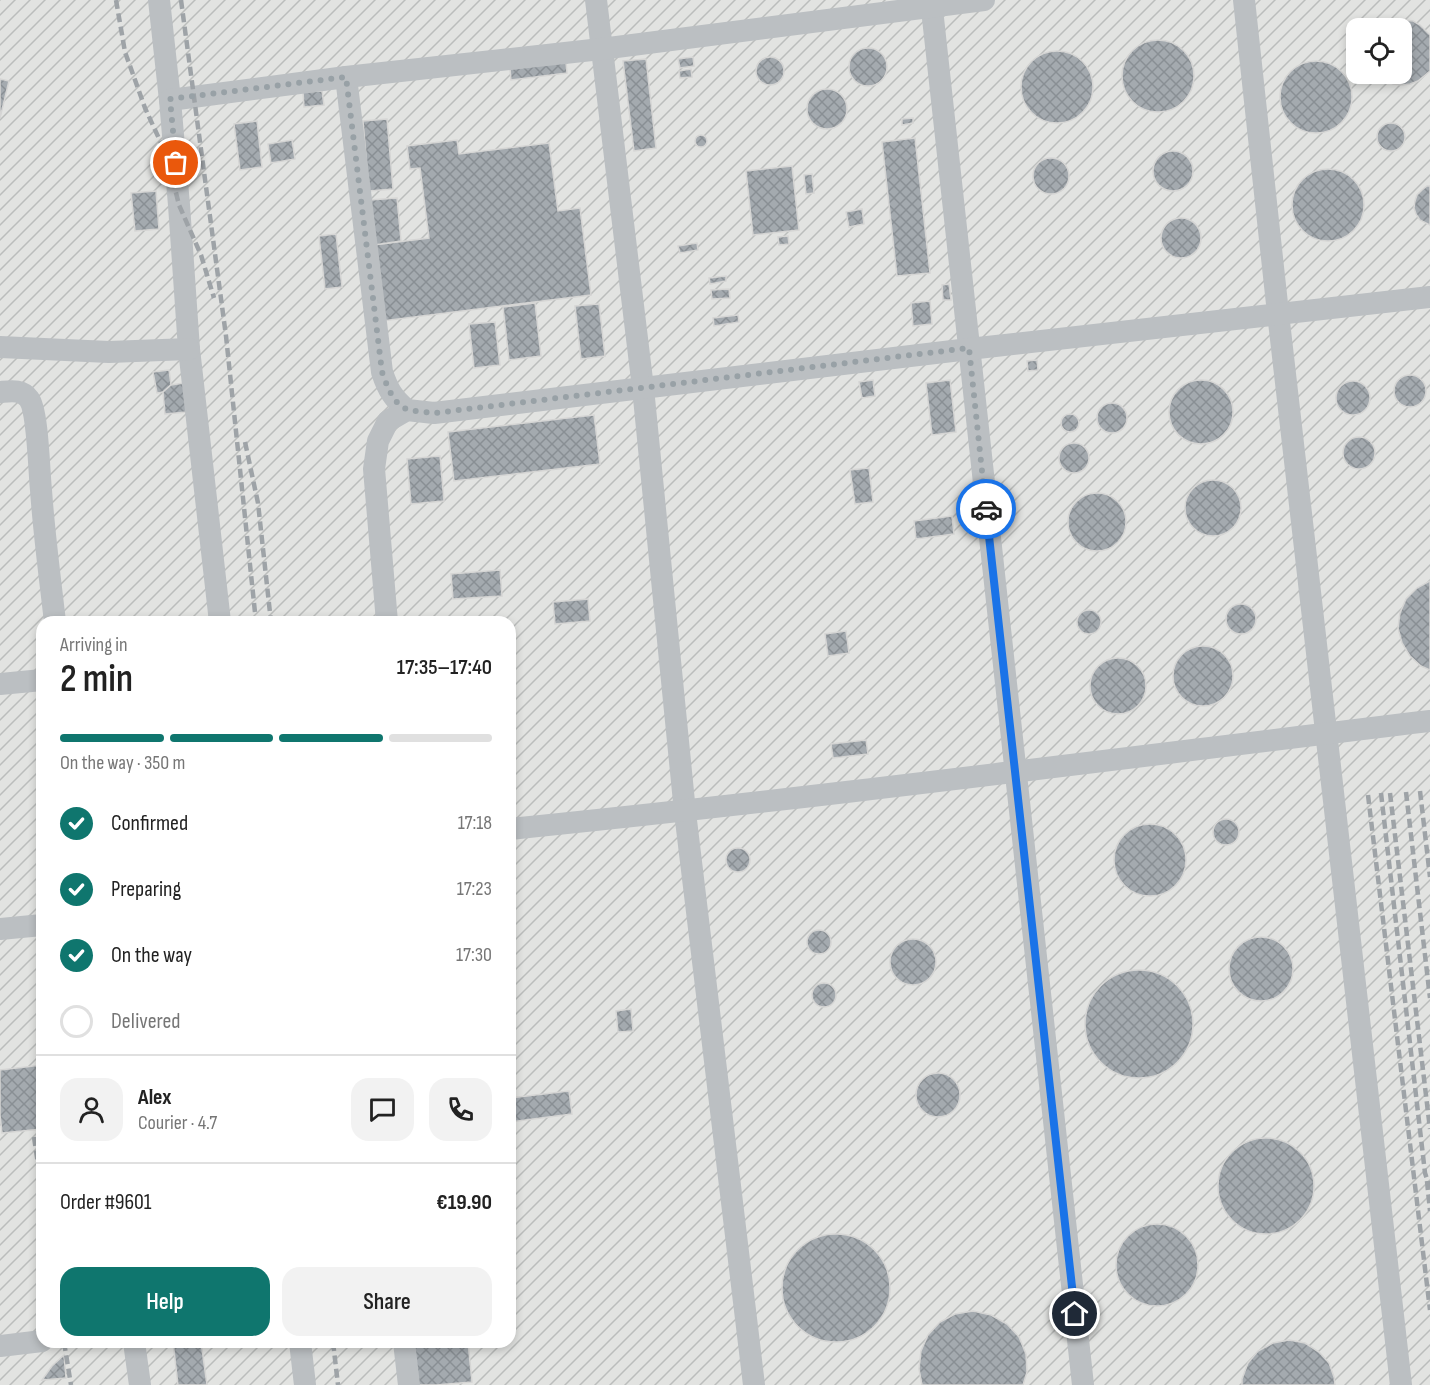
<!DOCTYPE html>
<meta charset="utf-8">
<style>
body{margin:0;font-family:"Sofia Sans Condensed",sans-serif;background:#f2f2f2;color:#222;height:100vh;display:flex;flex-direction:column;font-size:22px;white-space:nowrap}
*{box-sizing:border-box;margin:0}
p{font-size:20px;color:#767676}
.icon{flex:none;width:33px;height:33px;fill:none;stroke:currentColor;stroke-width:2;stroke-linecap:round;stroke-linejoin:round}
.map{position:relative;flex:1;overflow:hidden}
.details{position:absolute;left:36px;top:616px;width:480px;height:732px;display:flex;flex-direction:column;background:#fff;border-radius:18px;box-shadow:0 3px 9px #0003}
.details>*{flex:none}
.controls{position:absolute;left:1346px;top:18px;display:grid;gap:12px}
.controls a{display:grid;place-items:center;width:66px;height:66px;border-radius:12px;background:#fff;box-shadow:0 3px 9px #0003;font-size:30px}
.pin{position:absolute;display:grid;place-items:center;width:51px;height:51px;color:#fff;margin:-26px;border:3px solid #fff;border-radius:50%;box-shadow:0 2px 6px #0007}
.courier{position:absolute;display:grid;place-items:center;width:60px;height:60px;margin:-30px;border:4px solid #1a73e8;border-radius:50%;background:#fff;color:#222;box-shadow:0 2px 8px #0007}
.head em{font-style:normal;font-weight:600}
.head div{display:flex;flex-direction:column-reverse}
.head{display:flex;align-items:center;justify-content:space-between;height:102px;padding:0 24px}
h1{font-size:39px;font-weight:600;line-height:45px}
.bar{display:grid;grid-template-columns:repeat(4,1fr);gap:9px 6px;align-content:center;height:72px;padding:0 24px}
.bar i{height:8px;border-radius:4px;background:#e0e0e0}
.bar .selected{background:#0f766e}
.bar p{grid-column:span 4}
.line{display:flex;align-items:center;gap:15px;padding:0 24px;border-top:2px solid #e0e0e0}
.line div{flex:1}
.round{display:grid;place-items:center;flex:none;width:63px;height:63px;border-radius:18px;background:#f2f2f2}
ol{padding:0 24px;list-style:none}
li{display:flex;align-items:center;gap:18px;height:66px}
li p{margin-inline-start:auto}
li .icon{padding:6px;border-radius:50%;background:#0f766e;color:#fff;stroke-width:4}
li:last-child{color:#767676}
li i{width:33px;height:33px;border:3px solid #e0e0e0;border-radius:50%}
.cta{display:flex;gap:12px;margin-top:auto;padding:12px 24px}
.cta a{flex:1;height:69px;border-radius:18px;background:#0f766e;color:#fff;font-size:24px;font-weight:600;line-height:69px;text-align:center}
.cta a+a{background:#f2f2f2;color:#222}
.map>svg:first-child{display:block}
</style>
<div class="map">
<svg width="1430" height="1385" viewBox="0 0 1430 1385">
<defs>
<pattern id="industrial-furrows" width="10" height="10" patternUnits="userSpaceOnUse" patternTransform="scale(1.5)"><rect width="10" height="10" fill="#e2e3e1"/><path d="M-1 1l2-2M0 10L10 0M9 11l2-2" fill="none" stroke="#bbbdbc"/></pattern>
<pattern id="building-cross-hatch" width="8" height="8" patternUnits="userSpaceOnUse" patternTransform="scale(1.5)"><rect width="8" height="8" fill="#a4aaaf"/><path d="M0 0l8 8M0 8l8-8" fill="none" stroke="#898f94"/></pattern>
</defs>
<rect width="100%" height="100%" fill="#f4f4f1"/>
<path fill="url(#industrial-furrows)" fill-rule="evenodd" d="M0,0H1430V1385H0ZM1356,28H1401V74H1356ZM42,622H510V1342H42Z"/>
<g fill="url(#building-cross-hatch)" stroke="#d5d5d4" stroke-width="1.5">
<path d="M1404,20L1413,21L1420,25L1430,35V71L1418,81L1410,84L1402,85L1393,84L1386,80L1379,74H1401V28H1381L1388,24Z"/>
<circle cx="1158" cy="76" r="36"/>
<circle cx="868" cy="67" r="19"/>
<circle cx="1057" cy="87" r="36"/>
<path d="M693,57L694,66L680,68L678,59Z"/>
<circle cx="770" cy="71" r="14"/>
<path d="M646,59L656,148L634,151L623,61Z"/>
<circle cx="1316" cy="97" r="36"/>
<path d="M566,62L567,73L511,80L510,69Z"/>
<path d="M691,69L692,77L680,78L679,71Z"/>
<path d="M0,79L9,81L0,118Z"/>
<circle cx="827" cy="109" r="20"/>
<path d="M322,91L324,105L304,107L303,92Z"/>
<path d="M913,118V123L902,125V119Z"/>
<path d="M387,119L393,189L369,191L363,121Z"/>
<path d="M257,121L262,167L240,170L234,124Z"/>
<circle cx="1391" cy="137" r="14"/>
<circle cx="701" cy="141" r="6"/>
<path d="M915,138L930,273L897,276L882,142Z"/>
<path d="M292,140L295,159L271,163L268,144Z"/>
<path d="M457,140L459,154L549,143L558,211L580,208L591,295L382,321L373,245L429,238L420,168L410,169L407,146Z"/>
<circle cx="1173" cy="171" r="20"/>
<circle cx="1051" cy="176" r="18"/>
<path d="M792,166L799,230L753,235L746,171Z"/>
<circle cx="1328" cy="205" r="36"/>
<path d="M812,174L814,193L806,194L804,175Z"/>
<path d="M1427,186H1430V225L1420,220L1416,214L1414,208L1415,201L1417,195L1422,190Z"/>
<path d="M156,191L159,229L135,231L131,193Z"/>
<path d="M397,198L401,241L374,245L370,200Z"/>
<path d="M862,209L864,224L849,227L846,212Z"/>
<circle cx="1181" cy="238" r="20"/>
<path d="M336,234L342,287L325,289L319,236Z"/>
<path d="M788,236L789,244L779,245L778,237Z"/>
<path d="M697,243L698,250L680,253L678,246Z"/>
<path d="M726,276V281L710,284L709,278Z"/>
<path d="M949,284L951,300H943L942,285Z"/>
<path d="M729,289L730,298L712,299L711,290Z"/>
<path d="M930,301L932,324L913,326L911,303Z"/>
<path d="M535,303L541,356L509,360L503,307Z"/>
<path d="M599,304L605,356L581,359L575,306Z"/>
<path d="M738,315L739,322L714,326L713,318Z"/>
<path d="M495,322L500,365L474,368L469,324Z"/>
<path d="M1037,360L1038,370L1028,371L1027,361Z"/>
<path d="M169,370L171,385L163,392L157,393L153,372Z"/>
<circle cx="1410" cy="391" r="16"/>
<circle cx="1201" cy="412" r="32"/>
<path d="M873,380L875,396L862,398L859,382Z"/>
<path d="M950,380L956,432L932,435L926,383Z"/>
<circle cx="1353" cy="398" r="17"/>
<path d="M184,383L187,412L165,414L163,392L171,385Z"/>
<circle cx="1112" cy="418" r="15"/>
<circle cx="1070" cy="423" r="9"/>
<path d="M594,415L600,464L454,481L448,432Z"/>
<circle cx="1359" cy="453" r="16"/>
<circle cx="1074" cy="458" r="15"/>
<path d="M440,456L444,501L411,504L407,459Z"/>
<path d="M869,468L873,502L855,504L850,470Z"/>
<circle cx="1213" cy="508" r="28"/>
<circle cx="1097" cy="522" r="29"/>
<path d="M952,516L954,534L916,539L914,521Z"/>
<path d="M500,570L502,596L453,599L451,574Z"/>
<path d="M1430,581V670L1421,666L1410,656L1402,643L1398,628L1400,613L1406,599L1417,588Z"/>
<path d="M588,599L590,621L555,624L553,602Z"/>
<circle cx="1241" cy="619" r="15"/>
<circle cx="1089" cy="622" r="12"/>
<path d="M846,631L849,653L828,656L825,634Z"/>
<circle cx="1203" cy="676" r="30"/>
<circle cx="1118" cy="686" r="28"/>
<path d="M866,740L868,754L833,758L831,744Z"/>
<circle cx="1226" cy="832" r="13"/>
<circle cx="1150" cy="860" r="36"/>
<circle cx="738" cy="860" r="12"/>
<circle cx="819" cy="942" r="12"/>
<circle cx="1261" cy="969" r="32"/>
<circle cx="913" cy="962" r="23"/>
<circle cx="1139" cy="1024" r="54"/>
<circle cx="824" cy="995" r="12"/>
<path d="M631,1009L633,1031L618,1032L616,1011Z"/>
<path d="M42,1065V1129L2,1133L0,1115V1070Z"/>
<circle cx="938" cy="1095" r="22"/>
<path d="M569,1091L572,1114L510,1122V1098Z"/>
<circle cx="1266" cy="1186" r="48"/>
<circle cx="1157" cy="1265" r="41"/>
<circle cx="836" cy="1288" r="54"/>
<path d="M973,1311L991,1315L1007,1324L1019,1337L1026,1354L1027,1372L1023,1385H922L919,1369L921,1351L928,1335L940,1322L955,1314Z"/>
<path d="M1289,1340L1305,1343L1319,1352L1329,1363L1334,1377L1335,1385H1242V1379L1248,1363L1258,1351L1273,1343Z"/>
<path d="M173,1342H201L207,1385H178Z"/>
<path d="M413,1342H468L472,1382L436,1385H417Z"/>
<path d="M64,1355L66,1378L42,1380L52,1366Z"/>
</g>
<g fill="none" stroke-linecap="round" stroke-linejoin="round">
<g stroke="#bbbfc2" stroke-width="22">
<path d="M159,0L170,100L179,205L189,349L220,622"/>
<path d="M596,0L643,388L685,812L754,1385"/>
<path d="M931,0L1083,1385"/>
<path d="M1244,0L1278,313L1401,1385"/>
<path d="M346,77L382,372C388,390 393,398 407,410"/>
<path d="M170,100L346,77L601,49L984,0"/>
<path d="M0,347L109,352L189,349"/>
<path d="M0,392C11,391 22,389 29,399C38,411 39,472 41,490C44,534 50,578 55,622"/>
<path d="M387,622L374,469L378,441L388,421L407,410L434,413L969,349L1430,297"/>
<path d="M0,684L42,680"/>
<path d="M510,829C817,798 1123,758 1430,721"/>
<path d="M0,929L42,925"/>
<path d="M134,1342L140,1385"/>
<path d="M300,1342L305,1385"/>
<path d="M404,1342L409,1385"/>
<path d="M0,1346L42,1341"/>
</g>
<g stroke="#9ea3a7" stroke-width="4.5" stroke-dasharray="9 4.5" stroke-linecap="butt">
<path d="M116,0L125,52L145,108L167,156L179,205L201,255L214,298"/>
<path d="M181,0L226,336L256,622"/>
<path d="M245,442L258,503L271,622"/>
<path d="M1420,791L1430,877"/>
<path d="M1406,792L1430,998"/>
<path d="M1381,793L1425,1173L1430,1188"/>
<path d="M1390,793L1430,1129"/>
<path d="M1368,795L1430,1310"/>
<path d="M34,1137L42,1191"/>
<path d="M1427,1181L1430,1211"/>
<path d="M64,1342L71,1385"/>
<path d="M333,1342L338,1385"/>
</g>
</g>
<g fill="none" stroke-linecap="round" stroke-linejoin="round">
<path stroke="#98a1a6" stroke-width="6" stroke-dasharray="0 10.8" d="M176,163L170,99L346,77L382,372C387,386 394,407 410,410C418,412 427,412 435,413L969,348L986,509"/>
<path stroke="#1a73e8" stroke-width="8" d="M986,509L1075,1314"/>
</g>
</svg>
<div class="controls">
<a><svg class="icon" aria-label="locate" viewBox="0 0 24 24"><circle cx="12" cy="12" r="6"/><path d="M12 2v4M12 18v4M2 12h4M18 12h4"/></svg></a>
</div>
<div class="pin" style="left:176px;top:163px;background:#ea580c"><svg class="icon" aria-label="bag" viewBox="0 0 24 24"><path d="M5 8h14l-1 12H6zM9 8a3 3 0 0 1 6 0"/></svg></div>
<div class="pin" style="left:1075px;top:1314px;background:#1f2937"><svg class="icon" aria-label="home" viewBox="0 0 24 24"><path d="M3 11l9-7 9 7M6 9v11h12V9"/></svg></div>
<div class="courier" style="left:986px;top:509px"><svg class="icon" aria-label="car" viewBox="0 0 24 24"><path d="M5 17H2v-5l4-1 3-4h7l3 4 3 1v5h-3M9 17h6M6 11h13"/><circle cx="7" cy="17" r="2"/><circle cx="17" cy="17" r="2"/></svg></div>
<section class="details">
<div class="head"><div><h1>2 min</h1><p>Arriving in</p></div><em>17:35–17:40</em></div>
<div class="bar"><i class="selected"></i><i class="selected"></i><i class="selected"></i><i></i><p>On the way · 350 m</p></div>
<ol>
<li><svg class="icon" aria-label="check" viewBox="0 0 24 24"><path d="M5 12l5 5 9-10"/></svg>Confirmed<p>17:18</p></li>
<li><svg class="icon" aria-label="check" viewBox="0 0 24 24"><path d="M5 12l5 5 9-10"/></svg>Preparing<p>17:23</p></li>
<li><svg class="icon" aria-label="check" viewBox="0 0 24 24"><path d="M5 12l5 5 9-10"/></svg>On the way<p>17:30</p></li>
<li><i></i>Delivered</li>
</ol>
<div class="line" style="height:108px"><a class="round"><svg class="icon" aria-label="person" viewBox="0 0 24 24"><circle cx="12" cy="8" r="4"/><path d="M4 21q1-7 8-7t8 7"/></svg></a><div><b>Alex</b><p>Courier · 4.7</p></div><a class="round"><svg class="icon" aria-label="chat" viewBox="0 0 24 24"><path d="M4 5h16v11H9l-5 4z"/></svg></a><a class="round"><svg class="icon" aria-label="phone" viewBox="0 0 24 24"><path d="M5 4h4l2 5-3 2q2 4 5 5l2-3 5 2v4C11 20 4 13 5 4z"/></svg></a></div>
<div class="line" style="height:78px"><div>Order #9601</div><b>€19.90</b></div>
<div class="cta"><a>Help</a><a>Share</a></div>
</section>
</div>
